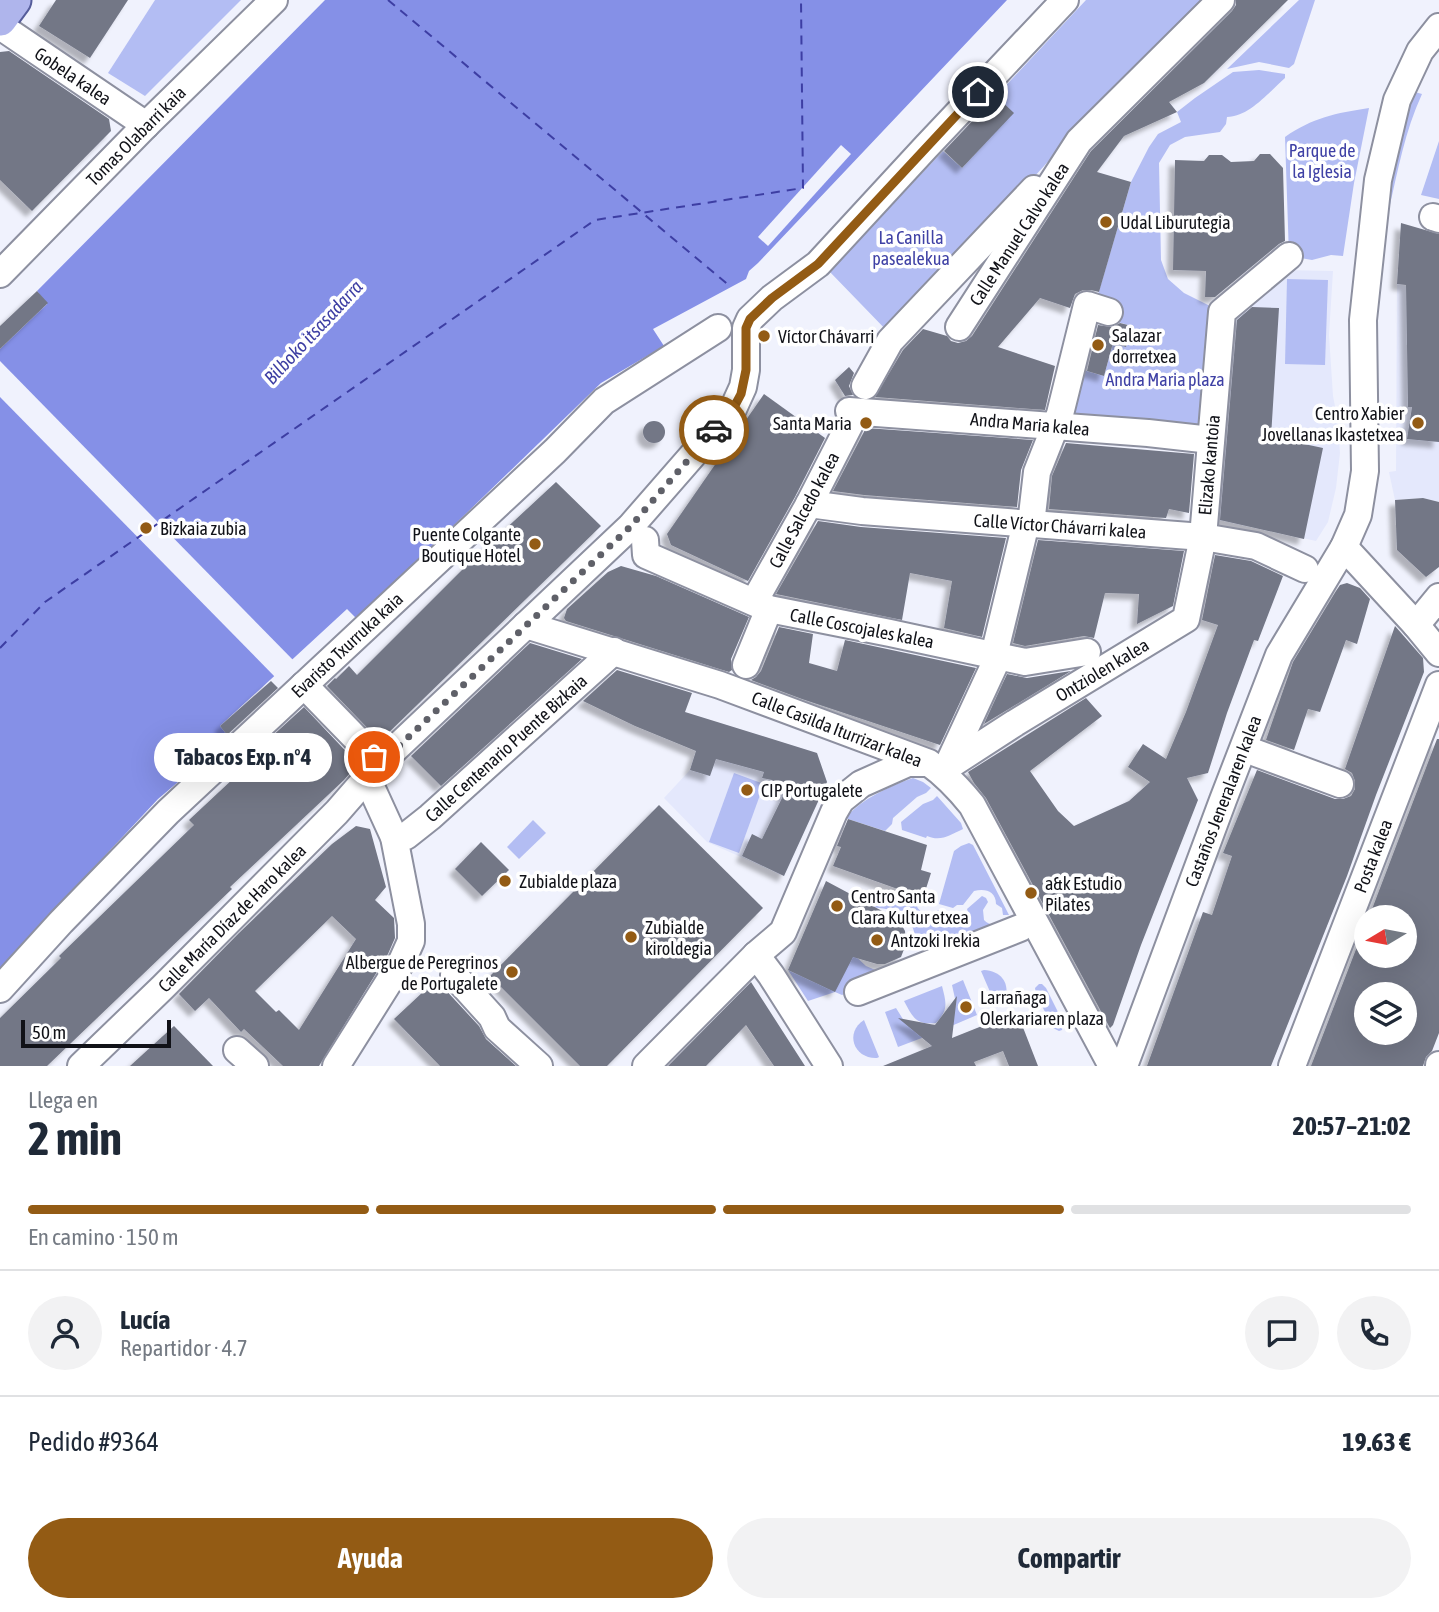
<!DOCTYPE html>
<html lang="es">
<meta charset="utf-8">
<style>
body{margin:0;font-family:"Asap Condensed",sans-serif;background:#f2f2f3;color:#1f2937;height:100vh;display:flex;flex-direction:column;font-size:26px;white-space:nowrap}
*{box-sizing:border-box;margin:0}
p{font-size:23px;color:#747a83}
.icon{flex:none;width:38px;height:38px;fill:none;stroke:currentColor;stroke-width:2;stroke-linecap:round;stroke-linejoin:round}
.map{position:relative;height:1066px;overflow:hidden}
.side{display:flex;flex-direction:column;background:#fff;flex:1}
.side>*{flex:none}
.needle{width:46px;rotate:260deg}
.controls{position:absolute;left:1354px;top:905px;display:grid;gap:14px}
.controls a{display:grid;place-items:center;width:63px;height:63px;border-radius:50%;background:#fff;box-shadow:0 7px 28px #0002;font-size:35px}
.scale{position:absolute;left:21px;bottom:18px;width:150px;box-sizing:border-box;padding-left:7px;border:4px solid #111218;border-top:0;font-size:19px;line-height:24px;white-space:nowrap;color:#111218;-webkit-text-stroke:5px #fff;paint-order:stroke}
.pin{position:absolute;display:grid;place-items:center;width:60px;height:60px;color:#fff;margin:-30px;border:4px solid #fff;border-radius:50%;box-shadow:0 2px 7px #0007}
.courier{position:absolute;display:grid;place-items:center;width:70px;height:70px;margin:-35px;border:5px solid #935b14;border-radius:50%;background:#fff;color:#222;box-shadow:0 2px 9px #0007}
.bubble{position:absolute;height:49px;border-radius:24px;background:#fff;box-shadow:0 7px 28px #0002;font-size:23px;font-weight:700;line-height:49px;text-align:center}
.overview em{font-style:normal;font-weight:700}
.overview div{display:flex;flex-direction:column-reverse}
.overview{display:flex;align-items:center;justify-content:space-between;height:119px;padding:0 28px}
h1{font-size:46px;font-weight:700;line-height:52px}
.bar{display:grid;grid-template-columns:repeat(4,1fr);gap:10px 7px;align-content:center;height:84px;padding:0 28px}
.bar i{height:9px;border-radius:5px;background:#e0e1e3}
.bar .on{background:#935b14}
.bar p{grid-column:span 4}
.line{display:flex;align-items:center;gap:18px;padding:0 28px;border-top:2px solid #e0e1e3}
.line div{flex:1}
.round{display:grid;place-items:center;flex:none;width:74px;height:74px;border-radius:37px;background:#f2f2f3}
.cta{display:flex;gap:14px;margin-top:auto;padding:14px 28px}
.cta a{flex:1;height:80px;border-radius:42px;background:#935b14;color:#fff;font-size:28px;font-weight:700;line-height:80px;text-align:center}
.cta a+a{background:#f2f2f3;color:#1f2937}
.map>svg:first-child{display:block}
</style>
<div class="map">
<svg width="1439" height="1066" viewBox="0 0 1439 1066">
<defs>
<filter id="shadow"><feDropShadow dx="-6" dy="6" stdDeviation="2" flood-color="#0004"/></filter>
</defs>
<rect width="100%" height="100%" fill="#f0f2fd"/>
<g fill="#e4e8fc">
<path d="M1280,270L1333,271L1329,335L1333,396L1337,417L1340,453L1336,488L1328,522L1316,541L1214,519L1232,306Z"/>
<path d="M1397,284L1439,292V502L1423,498L1395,500L1389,472L1396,471Z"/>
<path d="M706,719L817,753L827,782L784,876L707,842L664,798L690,770Z"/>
</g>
<g fill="#b3bdf3">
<path d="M155,0H241L145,96L108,73Z"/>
<path d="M1086,0H1206L1067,141L890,334L829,271L943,151L962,168L1013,113L996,96Z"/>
<path d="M1299,0H1315L1294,64L1289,68L1259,62L1227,69Z"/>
<path d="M1259,70L1285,74V78C1269,92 1249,117 1227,117L1226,124L1220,132L1185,137L1170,145L1159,163L1161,260L1168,279L1184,293L1222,312L1211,436L1066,420L1077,368L1104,376L1113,343L1126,346L1132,326L1092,315L1131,182L1149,147L1158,134L1181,122L1177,112L1195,98L1233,72Z"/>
<path d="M1415,92L1422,94C1405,131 1398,170 1389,209L1390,178L1408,107Z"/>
<path d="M1369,108L1354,183L1343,256L1331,255L1312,260L1289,256L1285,137C1312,118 1336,113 1369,108Z"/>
<path d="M1439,141V199L1421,195Z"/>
<path d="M1287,279L1328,280L1325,365L1285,364Z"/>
<path d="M734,773L764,784L739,853L709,842Z"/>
<path d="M913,778L923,782L931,788L926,793L917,797L893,818L892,824L885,831L845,818C862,799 889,786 913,778Z"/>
<path d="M937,796L961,823L963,829C950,835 941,842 927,836L926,838L902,830L901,822L923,804L933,800Z"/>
<path d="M533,820L546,833L519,859L507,847Z"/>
<path d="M969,843L973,845L1009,915H1003L1002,908L996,904C996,891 985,888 974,891L963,905H957L953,908L939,904L954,851L961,846Z"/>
<path d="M877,889L914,900C918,912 924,916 936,913L938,910L951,913L953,919L958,922C966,922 970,916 967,909L982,896L986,898L988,902L983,910L984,920C989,925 994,926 1000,922L999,928L934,956L915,945C917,914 895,909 870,907Z"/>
<path d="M851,952L866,966L880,972L885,976L842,995L835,992L808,1001L788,970L835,991Z"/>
<path d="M984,970C1000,971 1009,981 1006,997L997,1008L981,971Z"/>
<path d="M963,980L977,1015L949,1027L956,1003L952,985Z"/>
<path d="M1039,984H1042L1046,988L1063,1022L1062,1030L1059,1031L1053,1028L1036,994L1035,988Z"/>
<path d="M942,986C946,1002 949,1010 936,1023C916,1025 913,1018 904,1001Z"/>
<path d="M896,1008L906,1024L927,1036L898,1047L885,1012Z"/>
<path d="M864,1020L879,1057L877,1058C854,1059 844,1033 864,1020Z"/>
</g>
<path fill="#8590e7" d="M325,0H1007L758,263L749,271L746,279L653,329L664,346L601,383L357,619L347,609L220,726L230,738L158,799L0,968V349L47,304L37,291Z"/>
<g fill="#f0f2fd">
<path d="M841,145L851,154L768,246L758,237Z"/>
<path d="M0,361L295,662L277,679L0,397Z"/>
</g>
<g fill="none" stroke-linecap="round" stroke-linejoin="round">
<g stroke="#3d3ea3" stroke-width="2" stroke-dasharray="9 7" stroke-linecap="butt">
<path d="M388,0L731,287"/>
<path d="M0,648L45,602L595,220L803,188L801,0"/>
</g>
</g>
<g fill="#737786" fill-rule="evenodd" filter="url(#shadow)">
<path d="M56,0H128L90,58L39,26Z"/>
<path d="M1236,0H1288L1204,83L1169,102L1177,112L1124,136L1097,172L1131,182L1099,292L1091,290H1083L1075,294L1070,308L1040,298L998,347L1055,366L1045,410L875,397L903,350L923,329L947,336L951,341L958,343L966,341L972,336L1091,151L1232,11L1236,5Z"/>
<path d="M9,51L109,119L111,131L32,211L0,180V52Z"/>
<path d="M996,96L1014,113L962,168L944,151Z"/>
<path d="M1260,154H1270L1283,168L1285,241L1279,244L1215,297H1205L1206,271L1173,270L1175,160L1204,161L1209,155H1222L1231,162L1254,161Z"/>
<path d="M1401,223L1439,234V442L1407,439L1412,407H1408L1406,285L1397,284Z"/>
<path d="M37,291L48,303L0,349V326Z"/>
<path d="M1252,307L1279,308L1271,437L1323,448L1304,539L1220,520L1237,320Z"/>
<path d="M1120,323L1132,326L1126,347L1113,343L1104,376L1087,371L1098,325L1112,327Z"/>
<path d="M849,367L854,373L849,386L853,395L845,396L835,380Z"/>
<path d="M764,394L825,438L795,497L748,581L671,545L667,534Z"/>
<circle cx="654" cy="432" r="11"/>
<path d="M866,428L1033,440L1021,470L1017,507L864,495L833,491Z"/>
<path d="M1066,443L1194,454L1189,513L1169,509L1166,518L1049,509L1052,476Z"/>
<path d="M556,482L601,526L380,741L327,686L335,678L336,679L349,666L357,675L469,563Z"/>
<path d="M1423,498L1439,502V567L1426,577L1397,550L1395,500Z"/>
<path d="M818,521L861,527L1006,538L982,637L944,628L952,581L910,573L902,620L776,594Z"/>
<path d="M1038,540L1184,551L1173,606L1137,624L1139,594L1105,593L1094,638L1084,636L1025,646L1013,643Z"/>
<path d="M1215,555L1251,561L1283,576L1258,641L1254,640L1227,713L1208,773L1187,778L1198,800L1141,945L1113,1025L1110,1028L986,798L974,783L968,772L1086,698L1102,716L1030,771L1058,811L1074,826L1129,801L1150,782L1128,767L1143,744L1166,759L1186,712L1218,625L1202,620Z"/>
<path d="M621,566L656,576L749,617L731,659L732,670L729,672L566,621L564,618L567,609L608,572Z"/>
<path d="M1347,583L1360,588L1370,599L1357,644L1346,640L1320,712L1308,709L1294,750L1266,740L1293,662L1336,591L1340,585Z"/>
<path d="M1395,626L1423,658L1424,672L1376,795L1347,876L1271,1066H1147L1203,912L1212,915L1232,856L1223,853L1257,770L1335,799H1343L1351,796L1355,789V781L1352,773L1345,769Z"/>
<path d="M779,627L813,634L809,663L837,671L845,640L976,668L940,745L802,699L751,680L756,677L761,671Z"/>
<path d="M530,643L582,659L441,786L411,756Z"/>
<path d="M617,670L692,693L685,712L817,753L827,782L784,876L742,856L752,834L762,839L784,794L774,788L772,780L762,778L764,772L716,759L710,776L690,770L696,751L635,726L583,701Z"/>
<path d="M1071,671L1007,710L984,724L1007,674L1027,678Z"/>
<path d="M271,681L278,688L227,735L220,726Z"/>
<path d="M304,707L358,764L344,780L230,887L232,889L47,1066H0V1018L61,958L59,956L194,825L189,820L250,763L271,742L269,739Z"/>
<path d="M1437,739H1439V1033L1432,1051L1426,1057L1423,1066H1311L1365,926H1367V956H1405V917H1369ZM1367,994H1405V1032H1367Z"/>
<path d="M659,805L763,908L607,1066H580L490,976Z"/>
<path d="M848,819L927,845L921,870L931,873L923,898L833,866L841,847L837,846Z"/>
<path d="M356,826L370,829L386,887L375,900L394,918L395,938L388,954L319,1066H283L244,1029L241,1032L209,998L195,1011L179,994L239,933L332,844ZM332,916L356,939L299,1030L279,1010L276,1012L255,991Z"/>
<path d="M481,842L509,870L482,896L455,869Z"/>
<path d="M826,881L899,920L905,931L906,944L901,957L885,964H877L853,957L835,992L788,970Z"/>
<path d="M439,977L442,986L479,1026L486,1039L516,1066H440L394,1019Z"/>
<path d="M751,982L805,1066H774L746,1025L706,1066H668Z"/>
<path d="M957,996L952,1038L1017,1012L1038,1066H1009L1003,1051L974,1062L976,1066H883L932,1046L898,1018L935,1025Z"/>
<path d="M174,1026L213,1066H130L153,1045Z"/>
</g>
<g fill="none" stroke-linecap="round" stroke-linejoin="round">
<g stroke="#8d90a0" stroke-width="30">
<g id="minor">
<path d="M0,26L146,125"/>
<path d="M1433,217L1439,219"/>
<path d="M0,274L146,125L274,0"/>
<path d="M959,327L1079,141L1221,0"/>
<path d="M865,386L890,341L1034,189"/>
<path d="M849,411L1148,433L1211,440"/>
<path d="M809,504L862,511L1203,537L1256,546L1305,569"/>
<path d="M1031,524L1037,472L1060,414L1087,305L1109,312"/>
<path d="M645,540L646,555L769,609L890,633L1025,662L1087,652"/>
<path d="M1344,547L1416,625L1439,653"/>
<path d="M754,602L809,504L853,418"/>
<path d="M526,625L720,685L929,763C946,775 959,789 972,805L1112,1066"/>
<path d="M1416,625L1439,597"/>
<path d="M994,655L1026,523"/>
<path d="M746,665L769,609"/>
<path d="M304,685L374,757L378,765"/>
<path d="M1256,753L1340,784"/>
<path d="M947,767L1015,723L1186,619L1203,537L1222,312L1289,256"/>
<path d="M947,767L999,655"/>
<path d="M394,837L406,836L430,817L614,651"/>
<path d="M756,955L771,975L829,1066"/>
<path d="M454,975L492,1017L497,1028L539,1066"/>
<path d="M0,989L61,922L168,812L555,451L604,401L718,328"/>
<path d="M858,992L1020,928"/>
<path d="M237,1050L255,1066"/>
<path d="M81,1066L163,987L337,812L378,765L630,527L733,409L743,387L746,370V328L750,319L772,298L818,264L926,147L1065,0"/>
<path d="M336,1066L402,961L411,941V924L394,837L367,778"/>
<path d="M646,1066L756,955L783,932L834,812L841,800L861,784L908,763H927"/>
<path d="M1124,1066L1223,800L1279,655L1344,547L1358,515L1365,471L1363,320L1378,180L1397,100L1420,51L1439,27"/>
<path d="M1292,1066L1439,685"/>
<path d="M1439,1066V1065"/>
</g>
</g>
<g stroke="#555c9a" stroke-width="37">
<path id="major" d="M0,19L14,0"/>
</g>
<use href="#minor" stroke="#fff" stroke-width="26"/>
<use href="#major" stroke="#afb5ec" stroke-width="33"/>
</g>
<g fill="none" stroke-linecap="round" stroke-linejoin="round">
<path stroke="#5f6068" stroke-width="7" stroke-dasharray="0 12.6" d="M374,757L379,765L630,527L714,430"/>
<path stroke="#935b14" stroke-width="9" d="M714,430L733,409L741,394L746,370V328L750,319L772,298L818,264L978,92"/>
</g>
<g fill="#935b14" stroke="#fff" stroke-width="2.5">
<circle cx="1106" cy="222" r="7"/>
<circle cx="764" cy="336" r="7"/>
<circle cx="1098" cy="345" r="7"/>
<circle cx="866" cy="423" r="7"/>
<circle cx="1418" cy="423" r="7"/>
<circle cx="146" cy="528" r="7"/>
<circle cx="535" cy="544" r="7"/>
<circle cx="747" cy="790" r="7"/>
<circle cx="505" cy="881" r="7"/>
<circle cx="1031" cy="893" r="7"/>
<circle cx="837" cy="906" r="7"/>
<circle cx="631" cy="937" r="7"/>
<circle cx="877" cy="940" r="7"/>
<circle cx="512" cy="972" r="7"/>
<circle cx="966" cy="1007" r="7"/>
</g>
<g text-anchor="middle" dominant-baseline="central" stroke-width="7" stroke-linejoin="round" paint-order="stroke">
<g font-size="18" fill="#111218" stroke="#fff">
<text transform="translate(73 76) rotate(34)">Gobela kalea</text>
<text transform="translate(136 136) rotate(-45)">Tomas Olabarri kaia</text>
<text transform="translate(1019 234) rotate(-57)">Calle Manuel Calvo kalea</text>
<text transform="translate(1030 424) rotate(5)">Andra Maria kalea</text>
<text transform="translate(1209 465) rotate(-85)">Elizako kantoia</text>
<text transform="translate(804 510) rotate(-62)">Calle Salcedo kalea</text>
<text transform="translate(1060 526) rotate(4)">Calle Víctor Chávarri kalea</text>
<text transform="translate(862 628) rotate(11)">Calle Coscojales kalea</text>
<text transform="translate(347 645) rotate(-43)">Evaristo Txurruka kaia</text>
<text transform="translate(1102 670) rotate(-31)">Ontziolen kalea</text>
<text transform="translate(837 729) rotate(21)">Calle Casilda Iturrizar kalea</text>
<text transform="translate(506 748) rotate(-42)">Calle Centenario Puente Bizkaia</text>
<text transform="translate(1223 801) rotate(-69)">Castaños Jeneralaren kalea</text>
<text transform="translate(1373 856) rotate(-69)">Posta kalea</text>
<text transform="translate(232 918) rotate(-45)">Calle María Díaz de Haro kalea</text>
</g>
<g font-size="18" fill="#3f41a5" stroke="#fff">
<text x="1322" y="150">Parque de<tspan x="1322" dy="21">la Iglesia</tspan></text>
<text x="911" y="237">La Canilla<tspan x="911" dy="21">pasealekua</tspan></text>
<text x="1165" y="379">Andra Maria plaza</text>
</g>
<g font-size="18" fill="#111218" stroke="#fff" text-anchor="start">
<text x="1120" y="222">Udal Liburutegia</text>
<text x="1112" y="335">Salazar<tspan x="1112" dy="21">dorretxea</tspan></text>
<text x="778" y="336">Víctor Chávarri</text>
<text x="1404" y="413" text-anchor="end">Centro Xabier<tspan x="1404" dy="21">Jovellanas Ikastetxea</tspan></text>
<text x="852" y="423" text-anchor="end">Santa Maria</text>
<text x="160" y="528">Bizkaia zubia</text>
<text x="521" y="534" text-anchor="end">Puente Colgante<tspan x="521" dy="21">Boutique Hotel</tspan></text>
<text x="761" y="790">CIP Portugalete</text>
<text x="519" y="881">Zubialde plaza</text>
<text x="1045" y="883">a&amp;k Estudio<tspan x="1045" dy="21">Pilates</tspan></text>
<text x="851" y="896">Centro Santa<tspan x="851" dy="21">Clara Kultur etxea</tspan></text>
<text x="645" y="927">Zubialde<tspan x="645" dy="21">kiroldegia</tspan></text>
<text x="891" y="940">Antzoki Irekia</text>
<text x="498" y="962" text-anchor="end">Albergue de Peregrinos<tspan x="498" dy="21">de Portugalete</tspan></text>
<text x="980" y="997">Larrañaga<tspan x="980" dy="21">Olerkariaren plaza</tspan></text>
</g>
<g font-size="19" font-style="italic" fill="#3d3ea3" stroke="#fff">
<text transform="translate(313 332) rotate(-47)">Bilboko itsasadarra</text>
</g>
</g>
</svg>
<div class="controls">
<a><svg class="needle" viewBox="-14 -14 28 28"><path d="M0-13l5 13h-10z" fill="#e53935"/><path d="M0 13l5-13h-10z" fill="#747a83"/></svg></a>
<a><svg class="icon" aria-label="layers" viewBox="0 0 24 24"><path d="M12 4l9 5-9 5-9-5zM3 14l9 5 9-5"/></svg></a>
</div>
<div class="scale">50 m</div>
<div class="pin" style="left:374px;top:757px;background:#ea580c"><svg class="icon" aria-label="bag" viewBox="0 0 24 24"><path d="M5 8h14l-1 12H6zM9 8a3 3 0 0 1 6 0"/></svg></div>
<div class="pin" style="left:978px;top:92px;background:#1f2937"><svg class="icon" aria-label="home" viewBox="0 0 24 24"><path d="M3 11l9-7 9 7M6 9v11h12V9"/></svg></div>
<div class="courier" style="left:714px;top:430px"><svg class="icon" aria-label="car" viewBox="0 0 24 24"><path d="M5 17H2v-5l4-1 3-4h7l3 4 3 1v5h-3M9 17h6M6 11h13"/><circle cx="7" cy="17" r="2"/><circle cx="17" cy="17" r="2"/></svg></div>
<div class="bubble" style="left:154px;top:733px;width:178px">Tabacos Exp. n°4</div>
</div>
<section class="side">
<div class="overview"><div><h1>2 min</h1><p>Llega en</p></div><em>20:57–21:02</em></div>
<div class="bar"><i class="on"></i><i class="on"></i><i class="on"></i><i></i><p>En camino · 150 m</p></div>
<div class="line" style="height:126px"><a class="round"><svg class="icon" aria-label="person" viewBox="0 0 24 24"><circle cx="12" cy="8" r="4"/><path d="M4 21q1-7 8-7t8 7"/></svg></a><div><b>Lucía</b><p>Repartidor · 4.7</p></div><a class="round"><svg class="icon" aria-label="chat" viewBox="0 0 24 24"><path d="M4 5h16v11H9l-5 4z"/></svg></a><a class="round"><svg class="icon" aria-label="phone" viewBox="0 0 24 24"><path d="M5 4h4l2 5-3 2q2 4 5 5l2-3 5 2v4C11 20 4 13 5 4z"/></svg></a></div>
<div class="line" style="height:91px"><div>Pedido #9364</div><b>19.63 €</b></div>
<div class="cta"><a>Ayuda</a><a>Compartir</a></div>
</section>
